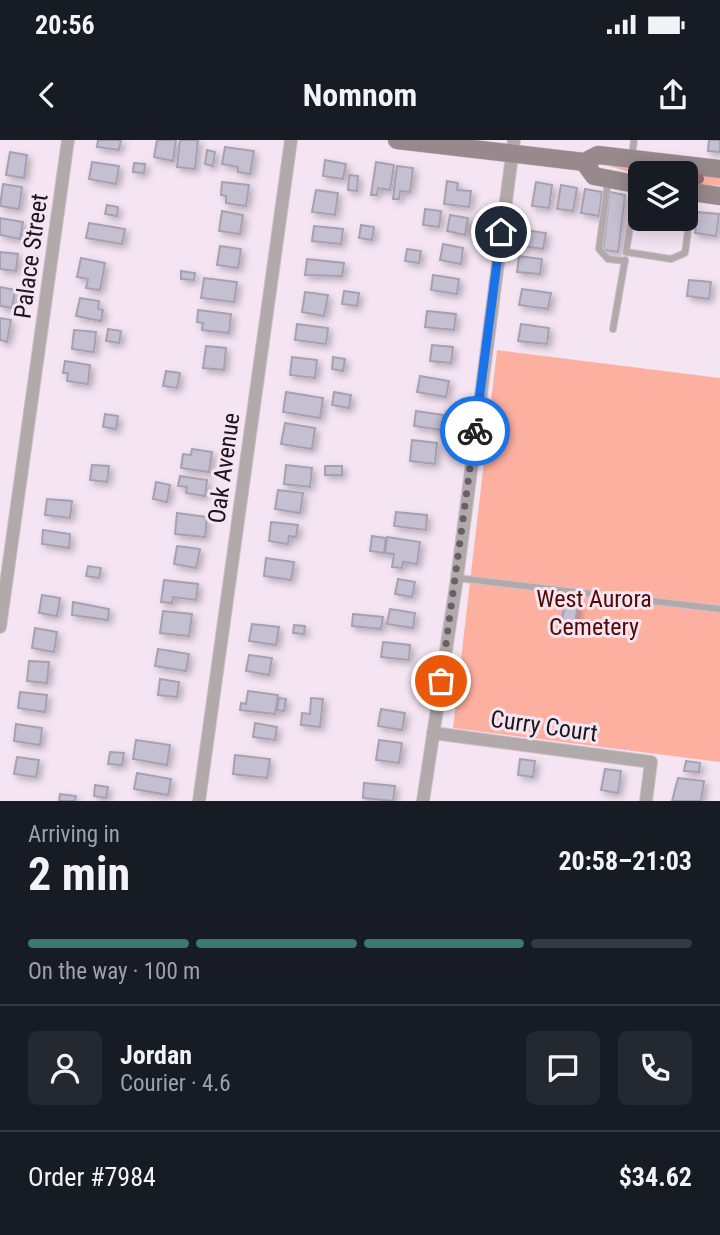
<!DOCTYPE html>
<meta charset="utf-8">
<style>
body{margin:0;font-family:"Roboto Condensed",sans-serif;background:#242831;color:#f1f3f6;height:100vh;display:flex;flex-direction:column;font-size:26px;white-space:nowrap}
*{box-sizing:border-box;margin:0}
p{font-size:23px;color:#9ea1a6}
.icon{flex:none;width:38px;height:38px;fill:none;stroke:currentColor;stroke-width:2;stroke-linecap:round;stroke-linejoin:round}
.map{position:relative;height:661px;overflow:hidden}
.panel{display:flex;flex-direction:column;background:#171b24;flex:1}
.panel>*{flex:none}
.tools{position:absolute;left:628px;top:21px;display:grid;gap:14px}
.tools a{display:grid;place-items:center;width:70px;height:70px;border-radius:10px;background:#171b24;box-shadow:0 4px 18px #0003;font-size:35px}
.pin{position:absolute;display:grid;place-items:center;width:60px;height:60px;color:#fff;margin:-30px;border:4px solid #fff;border-radius:50%;box-shadow:0 2px 7px #0007}
.courier{position:absolute;display:grid;place-items:center;width:70px;height:70px;margin:-35px;border:5px solid #1a73e8;border-radius:50%;background:#fff;color:#222;box-shadow:0 2px 9px #0007}
.summary em{font-style:normal;font-weight:700}
.summary div{display:flex;flex-direction:column-reverse}
.summary{display:flex;align-items:center;justify-content:space-between;height:119px;padding:0 28px}
h1{font-size:46px;font-weight:700;line-height:52px}
.bar{display:grid;grid-template-columns:repeat(4,1fr);gap:10px 7px;align-content:center;height:84px;padding:0 28px}
.bar i{height:9px;border-radius:5px;background:#363941}
.bar .selected{background:#387a6b}
.bar p{grid-column:span 4}
.line{display:flex;align-items:center;gap:18px;padding:0 28px;border-top:2px solid #363941}
.line div{flex:1}
.round{display:grid;place-items:center;flex:none;width:74px;height:74px;border-radius:10px;background:#242831}
.status{display:flex;justify-content:space-between;align-items:center;height:49px;padding:0 35px;background:#171b24;direction:ltr}
.status svg{height:19px;fill:currentColor}
header{display:flex;justify-content:space-between;align-items:center;height:91px;padding:0 28px;background:#171b24;font-size:32px;font-weight:700}
.map>svg:first-child{display:block}
</style>
<div class="status"><b>20:56</b><svg viewBox="0 0 49 12"><path d="M0 12V9h3v3zM5 12V6h3v6zM10 12V3h3v9zM15 12V0h3v12zM26 1h20v11H26zM47 4h2v5h-2z"/></svg></div>
<header><svg class="icon" aria-label="back" viewBox="0 0 24 24"><path d="M15 5l-7 7 7 7"/></svg>Nomnom<svg class="icon" aria-label="share" viewBox="0 0 24 24"><path d="M12 15V3M7 8l5-5 5 5M5 13v7h14v-7"/></svg></header>
<div class="map">
<svg width="720" height="661" viewBox="0 0 720 661">
<defs>
<filter id="shadow"><feDropShadow dx="3.5" dy="3.5" stdDeviation="3.5" flood-color="#0004"/></filter>
</defs>
<rect width="100%" height="100%" fill="#f5e5f3"/>
<g fill="#fdb0a0">
<path d="M592,21L720,37V46L686,43V33L640,35Z"/>
<path d="M497,210L720,238V622L453,588Z"/>
</g>
<g fill="#c4bfd1" stroke="#a6a1b2" stroke-width="2" filter="url(#shadow)">
<path d="M98,0H121L119,10L97,7Z"/>
<path d="M157,0H176L173,21L154,17Z"/>
<path d="M180,0H198L195,29L177,27Z"/>
<path d="M709,0H720V12L708,11Z"/>
<path d="M225,7L254,11L250,34L238,32V27L222,24Z"/>
<path d="M207,10L215,12L213,26L205,24Z"/>
<path d="M10,12L27,15L24,38L6,35Z"/>
<path d="M325,20L346,24L343,39L323,36Z"/>
<path d="M92,22L119,26L116,44L89,39Z"/>
<path d="M376,22L394,25L390,50L378,48L377,55H371Z"/>
<path d="M134,23L145,24L144,33L133,32Z"/>
<path d="M397,26L413,28L410,52L400,51L399,59H393Z"/>
<path d="M349,35L358,36L357,51L348,50Z"/>
<path d="M447,41L458,43L457,50L471,51L469,67L444,64Z"/>
<path d="M222,42L249,45L246,66L226,63V56L221,55Z"/>
<path d="M536,42L552,45L549,68L532,66Z"/>
<path d="M3,44L22,47L19,69L0,66Z"/>
<path d="M561,45L577,48L573,71L557,69Z"/>
<path d="M585,49L602,52L599,76L581,73Z"/>
<path d="M316,50L338,53L335,75L312,72Z"/>
<path d="M610,52L625,55L618,112L603,110Z"/>
<path d="M107,65L118,67L117,76L105,74Z"/>
<path d="M425,69L441,71L439,87L423,85Z"/>
<path d="M222,71L243,75L240,94L219,91Z"/>
<path d="M697,72L719,74L716,96L695,93Z"/>
<path d="M450,75L468,78L465,95L447,91Z"/>
<path d="M0,78L23,82L20,99L0,95Z"/>
<path d="M89,83L125,89L122,104L86,98Z"/>
<path d="M361,85L374,87L372,100L359,98Z"/>
<path d="M314,86L343,89L341,104L312,101Z"/>
<path d="M524,90L546,93L543,109L522,106Z"/>
<path d="M443,104L463,108L461,124L440,120Z"/>
<path d="M220,106L241,109L238,128L217,125Z"/>
<path d="M407,109L421,111L419,123L405,121Z"/>
<path d="M0,112L18,114L16,131L0,129Z"/>
<path d="M519,116L542,119L540,134L517,132Z"/>
<path d="M81,118L105,123L100,150L86,148L88,139L77,137Z"/>
<path d="M307,119L344,123L342,136L305,135Z"/>
<path d="M181,131L195,133L194,140L181,139Z"/>
<path d="M433,135L459,139L457,154L431,150Z"/>
<path d="M204,138L237,142L234,162L201,158Z"/>
<path d="M689,140L711,142L709,159L687,156Z"/>
<path d="M0,147L15,150L12,168L0,166Z"/>
<path d="M522,149L551,153L548,169L519,165Z"/>
<path d="M344,151L359,153L357,166L342,164Z"/>
<path d="M305,152L328,155L324,176L302,172Z"/>
<path d="M80,158L99,161L98,169L103,170L101,181L76,176Z"/>
<path d="M198,170L231,174L229,193L202,190L203,183L197,182Z"/>
<path d="M427,171L456,174L454,190L425,187Z"/>
<path d="M0,178L11,180L7,202L0,200Z"/>
<path d="M297,184L328,188L326,204L295,200Z"/>
<path d="M521,184L549,188L547,204L518,201Z"/>
<path d="M108,189L121,191L119,203L106,201Z"/>
<path d="M74,190L96,192L94,212L72,209Z"/>
<path d="M432,205L453,207L451,223L430,221Z"/>
<path d="M206,206L226,208L224,230L203,228Z"/>
<path d="M292,217L317,220L315,238L290,235Z"/>
<path d="M333,217L345,219L343,231L332,229Z"/>
<path d="M65,221L90,225L88,244L67,241L68,233H63Z"/>
<path d="M166,231L180,233L177,248L163,246Z"/>
<path d="M420,236L449,241L446,257L417,252Z"/>
<path d="M286,252L323,258L320,278L283,272Z"/>
<path d="M334,252L351,255L349,268L332,265Z"/>
<path d="M416,271L444,275L442,290L414,286Z"/>
<path d="M105,274L118,276L116,289L103,287Z"/>
<path d="M285,283L315,288L312,309L281,304Z"/>
<path d="M412,300L437,303L435,324L410,321Z"/>
<path d="M192,309L212,312L209,332L181,328L183,314L191,315Z"/>
<path d="M92,325L109,326L107,342L90,340Z"/>
<path d="M286,325L312,328L310,347L284,344Z"/>
<rect x="325" y="326" width="17" height="9"/>
<path d="M180,336L207,340L205,356L186,353L187,347L178,346Z"/>
<path d="M156,342L170,345L167,362L153,359Z"/>
<path d="M278,350L303,353L300,373L275,369Z"/>
<path d="M47,359L72,361L70,378L45,375Z"/>
<path d="M396,372L427,375L426,390L394,386Z"/>
<path d="M177,373L207,377L205,397L175,394Z"/>
<path d="M271,382L298,385L296,397L289,396L288,404L269,401Z"/>
<path d="M43,390L70,394L69,408L42,404Z"/>
<path d="M372,396L386,398L384,413L370,411Z"/>
<path d="M387,397L420,402L417,424L403,422L402,428L392,427L394,414L385,413Z"/>
<path d="M177,406L200,409L196,428L174,424Z"/>
<path d="M266,418L294,422L291,440L264,436Z"/>
<path d="M88,426L101,428L99,438L86,436Z"/>
<path d="M398,439L415,442L412,457L395,454Z"/>
<path d="M164,440L198,444L196,460L173,457L172,463L161,462Z"/>
<path d="M42,455L60,458L57,476L39,473Z"/>
<path d="M73,462L109,469L108,480L72,475Z"/>
<path d="M565,463L578,465L574,488L561,486Z"/>
<path d="M390,469L415,473L413,488L387,484Z"/>
<path d="M163,471L192,474L189,496L160,493Z"/>
<path d="M353,474L383,477L381,489L352,486Z"/>
<path d="M252,484L279,487L276,505L249,501Z"/>
<path d="M294,485L305,486L304,494L293,493Z"/>
<path d="M35,488L57,492L54,512L32,508Z"/>
<path d="M383,502L410,505L409,520L381,517Z"/>
<path d="M158,509L189,514L186,531L155,526Z"/>
<path d="M249,515L272,518L269,535L246,531Z"/>
<path d="M29,521L49,522L47,543L27,541Z"/>
<path d="M160,539L179,542L177,557L158,555Z"/>
<path d="M248,551L278,555L275,574L240,570L241,563L246,564Z"/>
<path d="M20,552L47,555L45,572L18,568Z"/>
<path d="M279,558L286,559L284,571L277,570Z"/>
<path d="M311,558L323,559L320,587L301,585L302,573L310,574Z"/>
<path d="M381,569L405,573L402,590L378,586Z"/>
<path d="M255,583L277,587L275,600L253,597Z"/>
<path d="M16,584L42,588L40,605L14,601Z"/>
<path d="M136,600L170,605L167,625L133,619Z"/>
<path d="M379,600L402,603L399,623L376,620Z"/>
<path d="M110,612L124,613L122,625L108,624Z"/>
<path d="M235,615L270,619L267,638L233,634Z"/>
<path d="M17,617L39,620L36,637L14,634Z"/>
<path d="M520,619L535,621L533,637L518,635Z"/>
<path d="M686,621L700,623L699,632L684,631Z"/>
<path d="M605,629L621,631L618,653L601,650Z"/>
<path d="M137,633L171,639L168,655L134,649Z"/>
<path d="M678,638L704,641L701,661H672Z"/>
<path d="M364,643L395,646L393,661L363,658Z"/>
<path d="M95,645L108,647L106,658L94,656Z"/>
<path d="M60,654L76,656L75,661H59Z"/>
</g>
<g fill="none" stroke-linecap="round" stroke-linejoin="round">
<g stroke="#cec0cc" stroke-width="8">
<g id="service">
<path d="M632,16L634,0"/>
<path d="M608,41L599,109L608,119L625,121"/>
<path d="M635,55L626,112L671,119L685,113L693,54"/>
<path d="M613,189L625,120"/>
<path d="M457,438L720,469"/>
</g>
</g>
<g stroke="#cec0cc" stroke-width="14">
<g id="minor">
<path d="M0,487L68,0"/>
<path d="M433,593L651,622L646,661"/>
<path d="M199,661L291,0"/>
<path d="M423,661L457,438L514,0"/>
</g>
</g>
<g stroke="#cec0cc" stroke-width="19">
<g id="secondary">
<path d="M397,0L584,22L598,15L720,29"/>
<path d="M584,22L594,36L640,45"/>
<path d="M686,51L720,56"/>
</g>
</g>
<use href="#service" stroke="#b2a9ab" stroke-width="6"/>
<use href="#minor" stroke="#b2a9ab" stroke-width="12"/>
<use href="#secondary" stroke="#97898c" stroke-width="18"/>
</g>
<circle fill="#9c6b6d" cx="699" cy="39" r="5"/>
<g fill="none" stroke-linecap="round" stroke-linejoin="round">
<path stroke="#685f67" stroke-width="7" stroke-dasharray="0 12.6" d="M441,541L475,291"/>
<path stroke="#1a73e8" stroke-width="9" d="M475,291L501,92"/>
</g>
<g text-anchor="middle" dominant-baseline="central" stroke-width="6" stroke-linejoin="round" paint-order="stroke">
<g font-size="24" fill="#1c171b" stroke="#f5e5f3">
<text transform="translate(31 116) rotate(-82)">Palace Street</text>
<text transform="translate(224 328) rotate(-82)">Oak Avenue</text>
<text transform="translate(544 586) rotate(8)">Curry Court</text>
</g>
<g font-size="24" fill="#530800" stroke="#f5e5f3">
<text x="594" y="459">West Aurora<tspan x="594" dy="28">Cemetery</tspan></text>
</g>
</g>
</svg>
<div class="tools">
<a><svg class="icon" aria-label="layers" viewBox="0 0 24 24"><path d="M12 4l9 5-9 5-9-5zM3 14l9 5 9-5"/></svg></a>
</div>
<div class="pin" style="left:441px;top:541px;background:#ea580c"><svg class="icon" aria-label="bag" viewBox="0 0 24 24"><path d="M5 8h14l-1 12H6zM9 8a3 3 0 0 1 6 0"/></svg></div>
<div class="pin" style="left:501px;top:92px;background:#1f2937"><svg class="icon" aria-label="home" viewBox="0 0 24 24"><path d="M3 11l9-7 9 7M6 9v11h12V9"/></svg></div>
<div class="courier" style="left:475px;top:291px"><svg class="icon" aria-label="bike" viewBox="0 0 24 24"><circle cx="6" cy="16" r="4"/><circle cx="18" cy="16" r="4"/><path d="M6 16l4-8h5l3 8M10 8l3 8H6M13 5h3"/></svg></div>
</div>
<section class="panel">
<div class="summary"><div><h1>2 min</h1><p>Arriving in</p></div><em>20:58–21:03</em></div>
<div class="bar"><i class="selected"></i><i class="selected"></i><i class="selected"></i><i></i><p>On the way · 100 m</p></div>
<div class="line" style="height:126px"><a class="round"><svg class="icon" aria-label="person" viewBox="0 0 24 24"><circle cx="12" cy="8" r="4"/><path d="M4 21q1-7 8-7t8 7"/></svg></a><div><b>Jordan</b><p>Courier · 4.6</p></div><a class="round"><svg class="icon" aria-label="chat" viewBox="0 0 24 24"><path d="M4 5h16v11H9l-5 4z"/></svg></a><a class="round"><svg class="icon" aria-label="phone" viewBox="0 0 24 24"><path d="M5 4h4l2 5-3 2q2 4 5 5l2-3 5 2v4C11 20 4 13 5 4z"/></svg></a></div>
<div class="line" style="height:91px"><div>Order #7984</div><b>$34.62</b></div>
</section>
